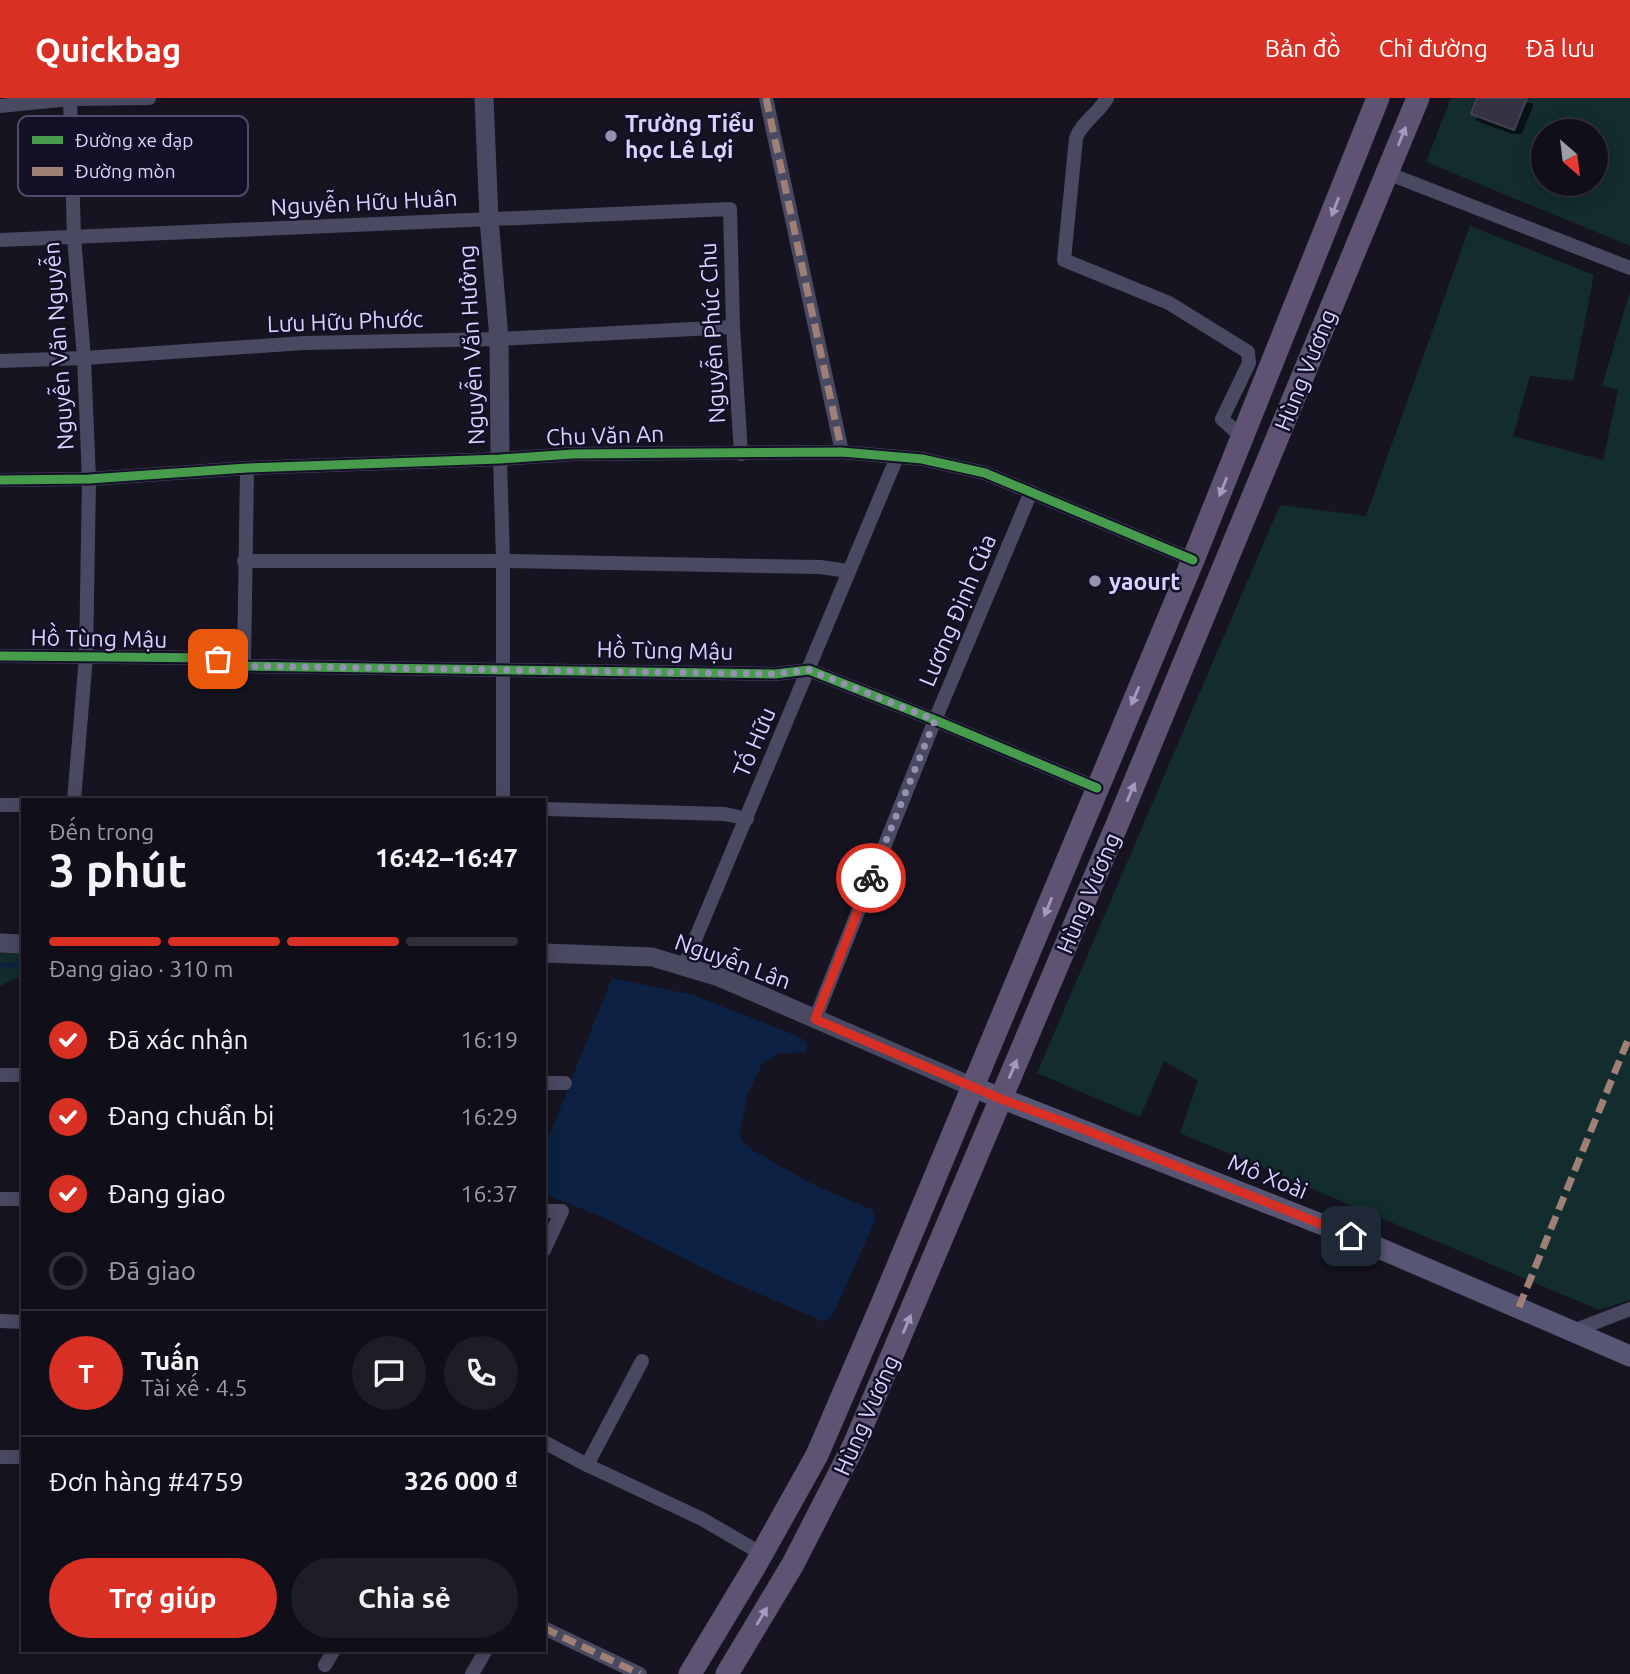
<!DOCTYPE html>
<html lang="vi">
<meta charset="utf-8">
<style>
body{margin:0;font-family:Ubuntu,sans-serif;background:#1e1d26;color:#f1f3f6;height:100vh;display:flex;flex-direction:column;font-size:26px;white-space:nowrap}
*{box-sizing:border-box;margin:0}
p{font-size:23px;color:#9c9ca2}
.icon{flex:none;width:38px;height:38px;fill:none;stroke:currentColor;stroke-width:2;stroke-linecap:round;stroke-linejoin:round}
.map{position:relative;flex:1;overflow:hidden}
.sheet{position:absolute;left:21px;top:700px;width:525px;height:854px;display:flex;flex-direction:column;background:#100f19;border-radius:0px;box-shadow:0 4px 18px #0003,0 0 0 2px #302f38}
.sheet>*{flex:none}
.needle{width:46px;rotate:152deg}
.buttons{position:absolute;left:1531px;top:21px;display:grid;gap:14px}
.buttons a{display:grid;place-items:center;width:77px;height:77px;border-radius:50%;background:#100f19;box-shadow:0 4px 18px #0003,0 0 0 2px #302f38;font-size:35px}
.pin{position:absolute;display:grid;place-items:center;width:60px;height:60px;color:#fff;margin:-30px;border-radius:14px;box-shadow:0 4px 10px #0006}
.courier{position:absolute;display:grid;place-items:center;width:70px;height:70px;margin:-35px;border:5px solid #d93025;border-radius:50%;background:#fff;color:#222;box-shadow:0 2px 9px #0007}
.summary em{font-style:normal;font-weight:600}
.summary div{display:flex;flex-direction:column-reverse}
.summary{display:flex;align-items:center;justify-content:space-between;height:119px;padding:0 28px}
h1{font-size:46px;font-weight:600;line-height:52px}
.bar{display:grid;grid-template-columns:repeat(4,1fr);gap:10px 7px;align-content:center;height:84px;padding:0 28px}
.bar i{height:9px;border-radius:5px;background:#302f38}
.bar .on{background:#d93025}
.bar p{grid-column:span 4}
.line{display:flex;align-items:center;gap:18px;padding:0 28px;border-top:2px solid #302f38}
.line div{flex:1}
.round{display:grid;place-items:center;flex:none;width:74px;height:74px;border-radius:37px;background:#1e1d26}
ol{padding:0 28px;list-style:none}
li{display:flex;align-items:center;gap:21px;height:77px}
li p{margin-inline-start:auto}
li .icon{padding:7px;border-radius:50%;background:#d93025;color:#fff;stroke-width:4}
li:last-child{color:#9c9ca2}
li i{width:38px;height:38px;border:4px solid #302f38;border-radius:50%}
.primary-button{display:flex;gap:14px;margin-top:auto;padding:14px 28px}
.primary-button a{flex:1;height:80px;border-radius:42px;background:#d93025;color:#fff;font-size:28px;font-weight:600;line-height:80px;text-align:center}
.primary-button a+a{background:#1e1d26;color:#f1f3f6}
header{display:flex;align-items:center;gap:42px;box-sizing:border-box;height:98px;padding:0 35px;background:#d93025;color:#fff}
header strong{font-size:33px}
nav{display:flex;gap:38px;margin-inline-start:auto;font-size:24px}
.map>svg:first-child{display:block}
</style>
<header>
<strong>Quickbag</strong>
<nav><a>Bản đồ</a><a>Chỉ đường</a><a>Đã lưu</a></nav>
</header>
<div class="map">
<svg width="1630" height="1576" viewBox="0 0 1630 1576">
<defs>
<filter id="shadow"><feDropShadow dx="6" dy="6" stdDeviation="0" flood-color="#0009"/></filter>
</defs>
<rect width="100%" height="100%" fill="#161421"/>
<g fill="#132c2d" fill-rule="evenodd">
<path d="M1451,0H1630V148L1426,64ZM1544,33H1596V86H1544Z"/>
<path d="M1470,128L1594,177L1573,283L1530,278L1513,338L1603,362L1618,292L1602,288L1630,193V1202L1599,1212L1180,1035L1198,983L1164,963L1140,1019L1037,975L1280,407L1366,418Z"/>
<path d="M0,855H23V877L0,888Z"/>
</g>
<path fill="#0d2144" d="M612,880L693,897L800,939L808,946L805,954L777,956L762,966L747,998L740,1034L742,1043L752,1052L816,1088L873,1112L875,1123L832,1218L824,1224L710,1174L605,1120L544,1096V1050Z"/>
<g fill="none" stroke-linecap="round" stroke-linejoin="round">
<path stroke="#0d2144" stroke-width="4.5" d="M0,867H23"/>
</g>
<path fill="#343243" stroke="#433f54" stroke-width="2" filter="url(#shadow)" d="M1477,0H1527L1514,32L1471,16Z"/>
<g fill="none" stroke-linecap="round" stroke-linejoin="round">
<g stroke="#4a4962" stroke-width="14">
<path d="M70,0L74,139L84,260L89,381L86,559L74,702"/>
<path d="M766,0L842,354"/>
<path d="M1107,0C1099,15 1082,24 1076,40L1064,162L1169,205L1248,254L1249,265L1222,321L1243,340"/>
<path d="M0,8L70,1L149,0"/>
<path d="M1387,75L1630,170"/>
<path d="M0,142L730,111L733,229L741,356"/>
<path d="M0,263L84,260L304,245L499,241L733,229"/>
<path d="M500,361L503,463V702"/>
<path d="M0,382L89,381L247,370L500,361L573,356L842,354L922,361L985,375L1193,462"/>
<path d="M244,463H503L820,469L848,473"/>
<path d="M0,558L218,560L244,568L775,576L809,572L935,622L1097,690"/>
<path d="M244,568L247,370"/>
<path d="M0,707H23"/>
<path d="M544,711L725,716L747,721"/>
<path d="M684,868L897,359"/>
<path d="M815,921L935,622L1031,394"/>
<path d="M0,977H23"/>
<path d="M544,985H565"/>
<path d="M0,1101H23"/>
<path d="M544,1113H562L544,1152"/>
<path d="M0,1223L23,1224"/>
<path d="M1573,1233L1630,1211"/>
<path d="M544,1344L587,1367L642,1263"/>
<path d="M0,1359H23"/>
<path d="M587,1367L702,1421L762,1456"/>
<path d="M544,1530L640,1576"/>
<path d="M325,1567L334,1552"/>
<path d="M472,1576L486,1552"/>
</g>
<g stroke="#4a4962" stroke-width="19">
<path d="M484,0L489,121L499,241L500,361"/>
<path d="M0,845L23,846"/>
<path d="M544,855L652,859L719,879L973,989"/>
</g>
<path stroke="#575674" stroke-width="21" d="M973,989L1351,1138L1630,1258"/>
<g stroke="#5e5373" stroke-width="23">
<path d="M690,1576L755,1468L817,1357L882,1206L1193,462L1378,0"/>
<path d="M727,1576L793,1466L854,1347L1119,722L1418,0"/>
</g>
<g stroke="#9e8076" stroke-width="7" stroke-dasharray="14 7" stroke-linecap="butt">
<path d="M766,0L842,354"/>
<path d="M1519,1209L1630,937"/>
<path d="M544,1530L640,1576"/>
</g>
<g stroke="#130f26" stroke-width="13">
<g id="cycleway">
<path d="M0,382L89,381L247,370L500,361L573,356L842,354L922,361L985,375L1193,462"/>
<path d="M0,558L218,560L244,568L775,576L809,572L935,622L1097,690"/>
</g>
</g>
<use href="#cycleway" stroke="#469c4c" stroke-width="9"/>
</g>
<defs><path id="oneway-solid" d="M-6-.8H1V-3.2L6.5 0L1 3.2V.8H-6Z" transform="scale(1.75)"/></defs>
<g fill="#a29ac0">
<use href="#oneway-solid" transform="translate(1402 38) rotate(-68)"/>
<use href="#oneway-solid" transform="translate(1335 109) rotate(111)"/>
<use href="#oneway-solid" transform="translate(1223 389) rotate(112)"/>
<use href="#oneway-solid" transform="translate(1135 598) rotate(113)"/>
<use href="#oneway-solid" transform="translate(1131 694) rotate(-67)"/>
<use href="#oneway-solid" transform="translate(1048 809) rotate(112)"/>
<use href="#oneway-solid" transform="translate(1013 971) rotate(-67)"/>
<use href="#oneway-solid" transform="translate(907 1226) rotate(-67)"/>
<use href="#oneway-solid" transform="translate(762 1518) rotate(-59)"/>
</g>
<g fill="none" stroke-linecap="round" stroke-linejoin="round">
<path stroke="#9591b1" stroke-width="7" stroke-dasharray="0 12.6" d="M218,561L244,568L775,576L809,572L935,622L871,780"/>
<path stroke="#d93025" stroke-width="9" d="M871,780L815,921L1001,1001L1083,1031L1351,1138"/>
</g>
<g fill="#9591b1" stroke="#130f26" stroke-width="2.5">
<circle cx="611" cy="38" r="7"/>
<circle cx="1095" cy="483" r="7"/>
</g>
<g text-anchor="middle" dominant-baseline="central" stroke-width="5" stroke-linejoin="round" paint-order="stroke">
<g font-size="23" font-weight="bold" fill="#d9d4ff" stroke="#130f26" text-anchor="start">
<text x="625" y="25">Trường Tiểu<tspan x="625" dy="26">học Lê Lợi</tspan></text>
<text x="1109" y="483">yaourt</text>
</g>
<g font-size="23" fill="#d9d4ff" stroke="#130f26">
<text transform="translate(364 104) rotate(-3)">Nguyễn Hữu Huân</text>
<text transform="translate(345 223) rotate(-2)">Lưu Hữu Phước</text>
<text transform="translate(712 235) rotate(-93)">Nguyễn Phúc Chu</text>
<text transform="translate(471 247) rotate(-93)">Nguyễn Văn Hưởng</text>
<text transform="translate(58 248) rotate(-94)">Nguyễn Văn Nguyễn</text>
<text transform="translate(1305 272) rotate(-68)">Hùng Vương</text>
<text transform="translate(605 337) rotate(-2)">Chu Văn An</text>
<text transform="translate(957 512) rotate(-67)">Lương Định Của</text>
<text transform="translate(99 540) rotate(1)">Hồ Tùng Mậu</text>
<text transform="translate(665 552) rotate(1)">Hồ Tùng Mậu</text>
<text transform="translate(754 644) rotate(-67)">Tố Hữu</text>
<text transform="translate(1088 795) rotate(-67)">Hùng Vương</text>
<text transform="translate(733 863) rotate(20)">Nguyễn Lân</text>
<text transform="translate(1268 1078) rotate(22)">Mô Xoài</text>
<text transform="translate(866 1317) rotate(-66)">Hùng Vương</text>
</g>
</g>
<rect x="18" y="18" width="230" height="80" rx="10" fill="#130f26" stroke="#4e4a67" stroke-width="2"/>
<rect x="32" y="38" width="31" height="8" fill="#469c4c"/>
<rect x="32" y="69" width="31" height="9" fill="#9e8076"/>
<g font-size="19" fill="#d9d4ff">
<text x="75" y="49">Đường xe đạp</text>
<text x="75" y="80">Đường mòn</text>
</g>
</svg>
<div class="buttons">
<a><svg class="needle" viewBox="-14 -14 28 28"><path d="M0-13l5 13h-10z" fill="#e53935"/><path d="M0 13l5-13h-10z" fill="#9c9ca2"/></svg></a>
</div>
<div class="pin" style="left:218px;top:561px;background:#ea580c"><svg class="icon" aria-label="bag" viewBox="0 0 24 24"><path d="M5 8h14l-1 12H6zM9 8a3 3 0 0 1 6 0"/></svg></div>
<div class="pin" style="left:1351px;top:1138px;background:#1f2937"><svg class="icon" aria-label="home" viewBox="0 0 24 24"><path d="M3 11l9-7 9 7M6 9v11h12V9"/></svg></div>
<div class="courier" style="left:871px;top:780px"><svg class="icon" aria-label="bike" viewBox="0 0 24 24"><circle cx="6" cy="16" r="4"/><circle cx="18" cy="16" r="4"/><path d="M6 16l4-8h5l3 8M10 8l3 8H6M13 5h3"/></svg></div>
<section class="sheet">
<div class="summary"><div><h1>3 phút</h1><p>Đến trong</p></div><em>16:42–16:47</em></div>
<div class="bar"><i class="on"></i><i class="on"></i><i class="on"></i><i></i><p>Đang giao · 310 m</p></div>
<ol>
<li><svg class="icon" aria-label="check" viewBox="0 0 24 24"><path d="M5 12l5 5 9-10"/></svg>Đã xác nhận<p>16:19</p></li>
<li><svg class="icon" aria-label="check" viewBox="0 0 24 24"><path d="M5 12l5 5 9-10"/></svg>Đang chuẩn bị<p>16:29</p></li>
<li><svg class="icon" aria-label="check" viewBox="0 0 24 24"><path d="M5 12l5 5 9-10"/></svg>Đang giao<p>16:37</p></li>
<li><i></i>Đã giao</li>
</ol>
<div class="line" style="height:126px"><b class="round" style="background:#d93025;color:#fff">T</b><div><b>Tuấn</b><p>Tài xế · 4.5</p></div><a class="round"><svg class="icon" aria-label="chat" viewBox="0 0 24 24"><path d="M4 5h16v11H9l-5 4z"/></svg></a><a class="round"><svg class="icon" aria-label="phone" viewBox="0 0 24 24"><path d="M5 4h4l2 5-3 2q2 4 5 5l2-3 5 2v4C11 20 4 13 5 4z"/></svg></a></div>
<div class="line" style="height:91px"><div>Đơn hàng #4759</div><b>326 000 ₫</b></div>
<div class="primary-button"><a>Trợ giúp</a><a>Chia sẻ</a></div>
</section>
</div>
